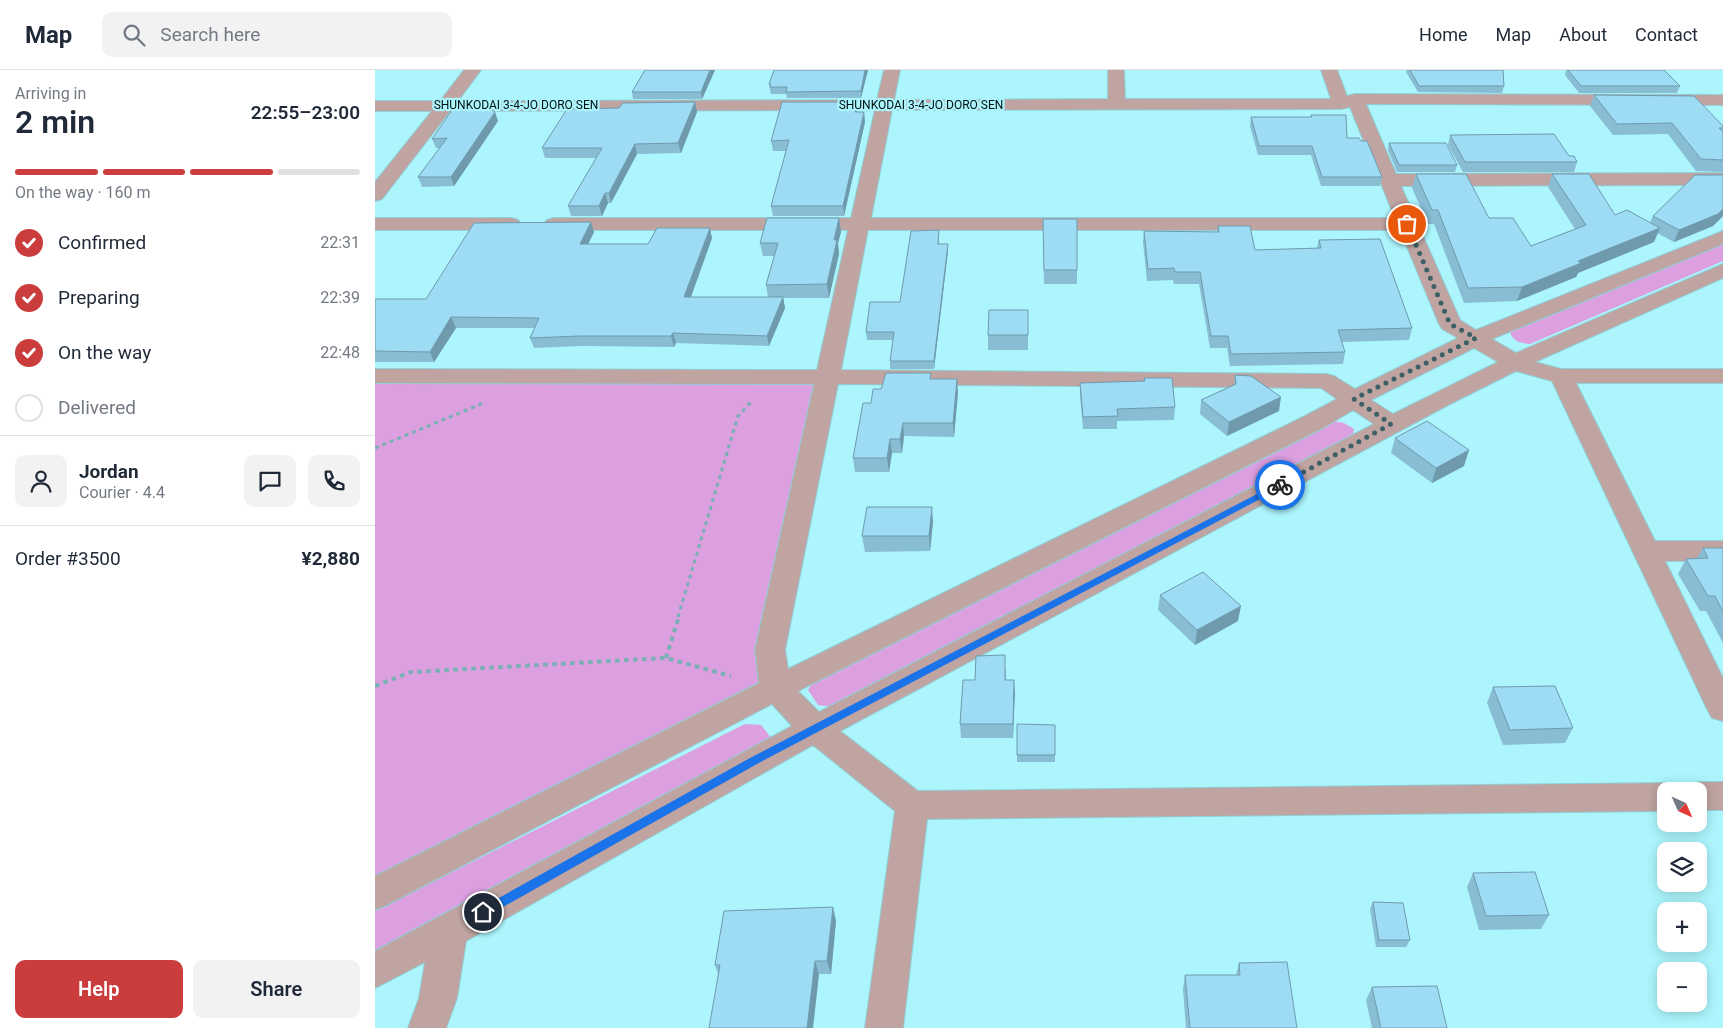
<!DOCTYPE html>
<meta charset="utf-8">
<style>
body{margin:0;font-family:Roboto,sans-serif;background:#f2f2f3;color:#1f2937;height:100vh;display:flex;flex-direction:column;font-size:19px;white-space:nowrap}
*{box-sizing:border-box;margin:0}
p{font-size:16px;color:#747a83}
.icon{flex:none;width:28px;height:28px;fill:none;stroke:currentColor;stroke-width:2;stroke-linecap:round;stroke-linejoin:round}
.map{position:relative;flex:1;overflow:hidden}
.panel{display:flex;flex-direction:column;background:#fff;width:375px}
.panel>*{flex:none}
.needle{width:32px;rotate:135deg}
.tools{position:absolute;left:1282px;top:712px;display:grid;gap:10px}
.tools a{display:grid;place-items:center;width:50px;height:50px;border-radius:10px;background:#fff;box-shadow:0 2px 12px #0003;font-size:25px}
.pin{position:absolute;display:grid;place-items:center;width:42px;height:42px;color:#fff;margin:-21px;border:2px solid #fff;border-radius:50%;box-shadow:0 1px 5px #0007}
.courier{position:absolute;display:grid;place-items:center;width:50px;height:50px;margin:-25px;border:4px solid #1a73e8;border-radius:50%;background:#fff;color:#222;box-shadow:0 1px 6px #0007}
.summary em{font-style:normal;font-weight:600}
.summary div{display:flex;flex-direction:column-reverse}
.summary{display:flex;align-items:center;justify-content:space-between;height:85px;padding:0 15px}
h1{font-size:32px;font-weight:600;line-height:38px}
.bar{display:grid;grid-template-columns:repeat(4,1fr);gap:8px 5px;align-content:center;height:60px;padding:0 15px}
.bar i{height:6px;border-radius:4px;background:#e0e1e3}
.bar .current{background:#cb3c3c}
.bar p{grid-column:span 4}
.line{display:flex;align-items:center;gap:12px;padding:0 15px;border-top:1px solid #e0e1e3}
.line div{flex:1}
.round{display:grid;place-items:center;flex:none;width:52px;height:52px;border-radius:10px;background:#f2f2f3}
ol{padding:0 15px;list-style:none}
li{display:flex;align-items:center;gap:15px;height:55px}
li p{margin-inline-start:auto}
li .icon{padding:5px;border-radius:50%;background:#cb3c3c;color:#fff;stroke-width:4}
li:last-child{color:#747a83}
li i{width:28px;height:28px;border:2px solid #e0e1e3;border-radius:50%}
.cta{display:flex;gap:10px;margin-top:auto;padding:10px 15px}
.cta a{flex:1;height:58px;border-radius:10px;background:#cb3c3c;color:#fff;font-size:20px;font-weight:600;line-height:58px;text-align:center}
.cta a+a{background:#f2f2f3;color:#1f2937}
header{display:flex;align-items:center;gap:30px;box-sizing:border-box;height:70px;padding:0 25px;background:#fff;border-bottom:1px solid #e0e1e3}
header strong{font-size:24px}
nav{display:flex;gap:28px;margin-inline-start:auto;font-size:18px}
.search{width:350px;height:45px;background:#f2f2f3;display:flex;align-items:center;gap:12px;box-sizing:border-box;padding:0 18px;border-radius:10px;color:#747a83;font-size:19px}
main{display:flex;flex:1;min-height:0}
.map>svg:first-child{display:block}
</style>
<header>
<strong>Map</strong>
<div class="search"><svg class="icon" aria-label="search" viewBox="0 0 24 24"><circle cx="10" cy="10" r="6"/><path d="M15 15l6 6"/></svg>Search here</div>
<nav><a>Home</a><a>Map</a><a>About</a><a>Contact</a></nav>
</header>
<main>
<section class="panel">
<div class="summary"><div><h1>2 min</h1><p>Arriving in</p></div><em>22:55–23:00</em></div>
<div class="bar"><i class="current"></i><i class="current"></i><i class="current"></i><i></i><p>On the way · 160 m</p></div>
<ol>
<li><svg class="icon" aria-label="check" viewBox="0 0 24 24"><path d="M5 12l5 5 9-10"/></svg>Confirmed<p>22:31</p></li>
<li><svg class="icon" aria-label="check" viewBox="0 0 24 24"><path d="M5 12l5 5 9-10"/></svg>Preparing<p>22:39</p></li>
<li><svg class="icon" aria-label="check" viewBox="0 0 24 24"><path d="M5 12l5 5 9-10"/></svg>On the way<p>22:48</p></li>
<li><i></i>Delivered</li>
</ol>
<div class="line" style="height:90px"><a class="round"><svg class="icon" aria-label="person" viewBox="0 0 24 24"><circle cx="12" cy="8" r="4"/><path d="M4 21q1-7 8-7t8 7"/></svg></a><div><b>Jordan</b><p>Courier · 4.4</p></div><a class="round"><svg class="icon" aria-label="chat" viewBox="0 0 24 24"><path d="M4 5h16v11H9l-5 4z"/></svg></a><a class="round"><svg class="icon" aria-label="phone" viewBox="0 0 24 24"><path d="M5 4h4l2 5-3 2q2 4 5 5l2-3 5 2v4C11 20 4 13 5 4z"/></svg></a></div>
<div class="line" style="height:65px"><div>Order #3500</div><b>¥2,880</b></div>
<div class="cta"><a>Help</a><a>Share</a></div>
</section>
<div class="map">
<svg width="1348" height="958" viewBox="0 0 1348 958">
<rect width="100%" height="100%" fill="#acf5fd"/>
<g fill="#dc9fdf">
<path d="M1348,172V191L1155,274C1146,273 1138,272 1135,262Z"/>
<path d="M0,306L453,307L400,618L0,824Z"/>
<path d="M958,351L969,353L979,359L977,369L458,637L443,635L433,620L439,610Z"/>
<path d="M370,654L386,655L397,669L0,885V841Z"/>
</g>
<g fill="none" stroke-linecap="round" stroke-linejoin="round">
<g stroke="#90d0d8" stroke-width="2">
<g id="minor">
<path d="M89,0H106L83,31L502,30L509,0H525L519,30L733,29V0H749L750,29H956L946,0H962L972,26L980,24L1348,25V35L991,34L1021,104L1348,103V115L1026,116L1085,250L1101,260L1348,161V174L1117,269L1141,283L1348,194V208L1160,292L1186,299H1348V313H1201L1280,471H1348V491H1290L1348,608V651L1337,648L1332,639L1177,311L1141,301L1075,334L465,661L543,721L1291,713L1303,717L1305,721H1291V741L552,749L528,958H490L520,741L438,675L91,871L82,928L71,958H33L44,928L50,892L0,918V881L417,656L397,634L12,835L0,840V806L384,613L380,580L439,314L0,313V299L442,300L473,160H179L172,158L169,154L172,150L179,148H476L500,40L75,41L7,129L0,131V112L57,41H0V31H65ZM975,37L1020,148H496L517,40L966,39ZM493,160H1025L1064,254L1067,259L1083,268L980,319L959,306L951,304L466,300ZM1099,278L1123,292L1018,344L996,330ZM463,314L946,318L962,329L930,346L413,599L410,580ZM978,340L999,354L444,642L423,621L948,358Z"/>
<path d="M0,148H136L143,150L146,154L143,158L136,160H0Z"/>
<path d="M1324,712H1348V740H1324V721H1310L1312,716Z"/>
</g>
</g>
<g stroke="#78b0b6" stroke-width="3" stroke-dasharray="4 4" stroke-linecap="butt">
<path d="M0,378L111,332"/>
<path d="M303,547L363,346L376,332"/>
</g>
<g stroke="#78b0b6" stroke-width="4" stroke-dasharray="4.5 4.5" stroke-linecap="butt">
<path d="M291,588L304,546"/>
<path d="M0,616L36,602L291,588L356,606"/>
</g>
<use href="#minor" fill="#bfa4a1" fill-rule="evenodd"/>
</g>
<g fill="#88bdd4">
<path d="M270,0H340L327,29H258L257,22Z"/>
<path d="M399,0H493L486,28H412L411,24H396L394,14Z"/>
<path d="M1032,0H1128L1129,16L1127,23L1043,22L1031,2Z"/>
<path d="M1191,0H1289L1305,16L1302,23H1204L1190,5Z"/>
<path d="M1219,25L1348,56V102L1321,101L1293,64L1238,65L1215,36Z"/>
<path d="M320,32L322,42L306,83L262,84L236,133H233L227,146H196L193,136L221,88H170L167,78L244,38Z"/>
<path d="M483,42H489L490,52L469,146H398L396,136L411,81H398L396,71Z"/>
<path d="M936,45L972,68L1007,107L1005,116H946L936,85H883L875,56L876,47H936Z"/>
<path d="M123,51L79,116L47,117L43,107L65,78H61L57,69Z"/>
<path d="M1075,65L1194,86L1202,92L1199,102H1088L1073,75Z"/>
<path d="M1014,73L1082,95L1080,102H1022L1013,80Z"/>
<path d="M1041,104L1114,148L1156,176L1200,159L1173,117L1177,104L1240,145L1275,153L1278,146L1348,105V146L1338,156L1299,172L1282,163L1279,172L1203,203L1201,207L1142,231L1089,233L1059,154H1053L1037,118Z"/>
<path d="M464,148L466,162L463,173L464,184L454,228H408L410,238L394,276L301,273L299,277L207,276L159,278L155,268L160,258H81L59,292H0V229H51L219,162L213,174H273L337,168L316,227H393L391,215L399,186H388L385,173Z"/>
<path d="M668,149H702V214H669Z"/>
<path d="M843,156L880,180L942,178L944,170L1037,258L1034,270L967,272L970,282L968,294L855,296L852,278H835L824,214H799L798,210L772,211L768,172L769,161L842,162Z"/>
<path d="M564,160V174L573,181L559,299H515V291L518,270H492L491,262L525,232Z"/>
<path d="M653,240V280H613V265Z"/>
<path d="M860,305L904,341L852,366L825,344L826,330L859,315Z"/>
<path d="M769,308L800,337L799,350L742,351V359H708L705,325V313L769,311Z"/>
<path d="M557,309L583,322L579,367L529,366L527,383H517L514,402H480L478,388L496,333L506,319Z"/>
<path d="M1020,368L1089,396L1057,413L1016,383Z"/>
<path d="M558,452L555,481L490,482L487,466Z"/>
<path d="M1328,478H1348V573L1331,541H1325L1303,504L1311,489L1322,488Z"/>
<path d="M785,525L863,551L820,575L783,540Z"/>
<path d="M631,599V610H639L638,668H586L585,654L600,610Z"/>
<path d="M1118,617L1198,658L1190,673L1128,675L1112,633Z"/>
<path d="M680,655V692H642V685Z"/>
<path d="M1098,803L1174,845L1166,859L1104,860L1092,817Z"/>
<path d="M998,832L1035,870L1031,877H1001L995,839Z"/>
<path d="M461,851L456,904H343L340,895Z"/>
<path d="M864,893L922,958H811L808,919L810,905H861Z"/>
<path d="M997,917L1072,958H997L991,930Z"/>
</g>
<g fill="#6f9aac">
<path d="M335,0H340L327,29L326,22Z"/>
<path d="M490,0H493L486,28V21Z"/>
<path d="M320,32L322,42L306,83L303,73Z"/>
<path d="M482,32L483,42H480Z"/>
<path d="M120,42L123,51L79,116L76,107Z"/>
<path d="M489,42L490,52L469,146L468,136Z"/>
<path d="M260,74L262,84L236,133L234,123Z"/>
<path d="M230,123L233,133L227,146L224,136Z"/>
<path d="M1348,139V146L1338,156L1299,172L1304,160Z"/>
<path d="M464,148L466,162L463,173L464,184L454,228L452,214L459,170Z"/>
<path d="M216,152L219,162L208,185L205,174Z"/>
<path d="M335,158L337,168L312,238L309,227Z"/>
<path d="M1285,158L1279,172L1203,203L1201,207L1142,231L1147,217L1203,191Z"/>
<path d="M573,174V181L559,299V291Z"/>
<path d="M408,227L410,238L394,276L392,266Z"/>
<path d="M76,247L81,258L59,292L55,282Z"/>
<path d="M298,263L301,273L299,277L296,266Z"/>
<path d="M582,309L583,322L579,367L578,353Z"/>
<path d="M906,327L904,341L852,366L854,352Z"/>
<path d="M528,353L529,366L527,383L525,369Z"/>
<path d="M515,369L517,383L514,402L512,388Z"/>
<path d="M1094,380L1089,396L1057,413L1061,398Z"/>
<path d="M557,437L558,452L555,481L554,466Z"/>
<path d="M866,536L863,551L820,575L822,560Z"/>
<path d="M639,610L640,623L638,668V654Z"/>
<path d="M458,837L461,851L456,904L452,891Z"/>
<path d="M440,891L444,905L438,958H432Z"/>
</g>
<g fill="#9edcf6" stroke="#6f9aac">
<path d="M270,0H335L326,22H257Z"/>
<path d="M399,0H490L486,21L411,22L412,17H395L396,14H394Z"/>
<path d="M1035,0H1128L1129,16H1044Z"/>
<path d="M1193,0H1289L1305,16H1206Z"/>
<path d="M1219,25L1319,26L1348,56V58H1344L1348,62V90L1326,89L1297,53L1242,54Z"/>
<path d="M320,32L303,73L260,74L234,123H230L224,136H193L227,78H167L192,39L244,38L248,33Z"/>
<path d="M407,32H482L480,42H489L468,136H396L414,70L396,71Z"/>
<path d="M97,34H108L120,42L76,107H43L72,68L57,69L77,40H92Z"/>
<path d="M936,45H971L972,68H984L986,71H992L1007,107H947L937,76H884L876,47H937Z"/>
<path d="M1179,64L1194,86H1199L1202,92H1090L1075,65Z"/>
<path d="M1014,73H1071L1082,95H1024Z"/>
<path d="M1041,104H1091L1114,148H1138L1156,176L1211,155L1177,104H1214L1240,145L1252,140L1285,158L1203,191L1206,193L1147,217L1093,218L1063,140H1057Z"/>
<path d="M1320,105H1348V139L1343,144L1304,160L1278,146Z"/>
<path d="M392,148H464L459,170H462L452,214L391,215L403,173H385Z"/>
<path d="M668,149H702V200H669Z"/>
<path d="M216,152L205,174H273L282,158H335L309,227H408L392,266L298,263L296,266H204L155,268L164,248L76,247L55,282L0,281V229H51L99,153Z"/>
<path d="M843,156H875L880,180L946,178L944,170L1005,169L1037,258L963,260L970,282L856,284L853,266H836L825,202H800L799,198L773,199L769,161L844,162Z"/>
<path d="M564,160L563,174H573L559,291H515L519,262H491L495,232H525L536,161Z"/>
<path d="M614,240H653V265H613Z"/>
<path d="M511,303H556L555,309H582L578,353H528L525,369H515L512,388H478L488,333H496L498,319H506Z"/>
<path d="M860,305L876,306L906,327L854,352L826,330L861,314Z"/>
<path d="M769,308H797L800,337L742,339L743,346L708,347L705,313L770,311Z"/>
<path d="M1052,351L1094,380L1061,398L1020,368Z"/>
<path d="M492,437H557L554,466H487Z"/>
<path d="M1328,478H1348V542L1340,526H1333L1311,489L1333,488Z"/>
<path d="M828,502L866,536L822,560L785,525Z"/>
<path d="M630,585V610H639L638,654H585L588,610H600L601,586Z"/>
<path d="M1180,616L1198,658L1135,660L1118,617Z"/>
<path d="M642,654L680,655V685H642Z"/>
<path d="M1160,802L1174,845L1111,846L1098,803Z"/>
<path d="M998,832L1028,833L1035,870H1004Z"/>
<path d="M458,837L452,891H440L432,958H334L345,895H340L349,841Z"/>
<path d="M912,892L922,958H815L810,905H865L864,893Z"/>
<path d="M1062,916L1072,958H1006L997,917Z"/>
</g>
<path fill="#1a73e8" d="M905,412L908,413V417L382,694L112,846H104L103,842L104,839L375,688Z"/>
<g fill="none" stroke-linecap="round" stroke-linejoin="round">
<path stroke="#3c6065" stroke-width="5" stroke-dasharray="0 9" d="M905,415L1016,354L979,329L1101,268L1075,254L1032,154"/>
</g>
<g text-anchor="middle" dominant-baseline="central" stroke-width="4.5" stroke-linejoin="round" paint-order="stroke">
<g font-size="12" fill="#001013" stroke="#acf5fd">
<text x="141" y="35">SHUNKODAI 3-4-JO DORO SEN</text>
<text x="546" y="35">SHUNKODAI 3-4-JO DORO SEN</text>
</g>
</g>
</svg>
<div class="tools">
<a><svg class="needle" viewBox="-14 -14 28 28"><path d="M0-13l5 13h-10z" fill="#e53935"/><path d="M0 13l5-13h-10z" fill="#747a83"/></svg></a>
<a><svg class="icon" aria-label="layers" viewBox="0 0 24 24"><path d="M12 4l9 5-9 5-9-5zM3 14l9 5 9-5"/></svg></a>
<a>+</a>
<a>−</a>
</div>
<div class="pin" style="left:1032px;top:154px;background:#ea580c"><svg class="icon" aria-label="bag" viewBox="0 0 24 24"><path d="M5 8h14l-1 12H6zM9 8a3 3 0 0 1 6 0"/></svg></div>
<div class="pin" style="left:108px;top:842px;background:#1f2937"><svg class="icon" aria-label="home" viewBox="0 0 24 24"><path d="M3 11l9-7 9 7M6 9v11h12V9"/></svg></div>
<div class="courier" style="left:905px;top:415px"><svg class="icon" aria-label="bike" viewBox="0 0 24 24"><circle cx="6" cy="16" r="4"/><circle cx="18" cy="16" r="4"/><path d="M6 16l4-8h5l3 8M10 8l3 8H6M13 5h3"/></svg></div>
</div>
</main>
